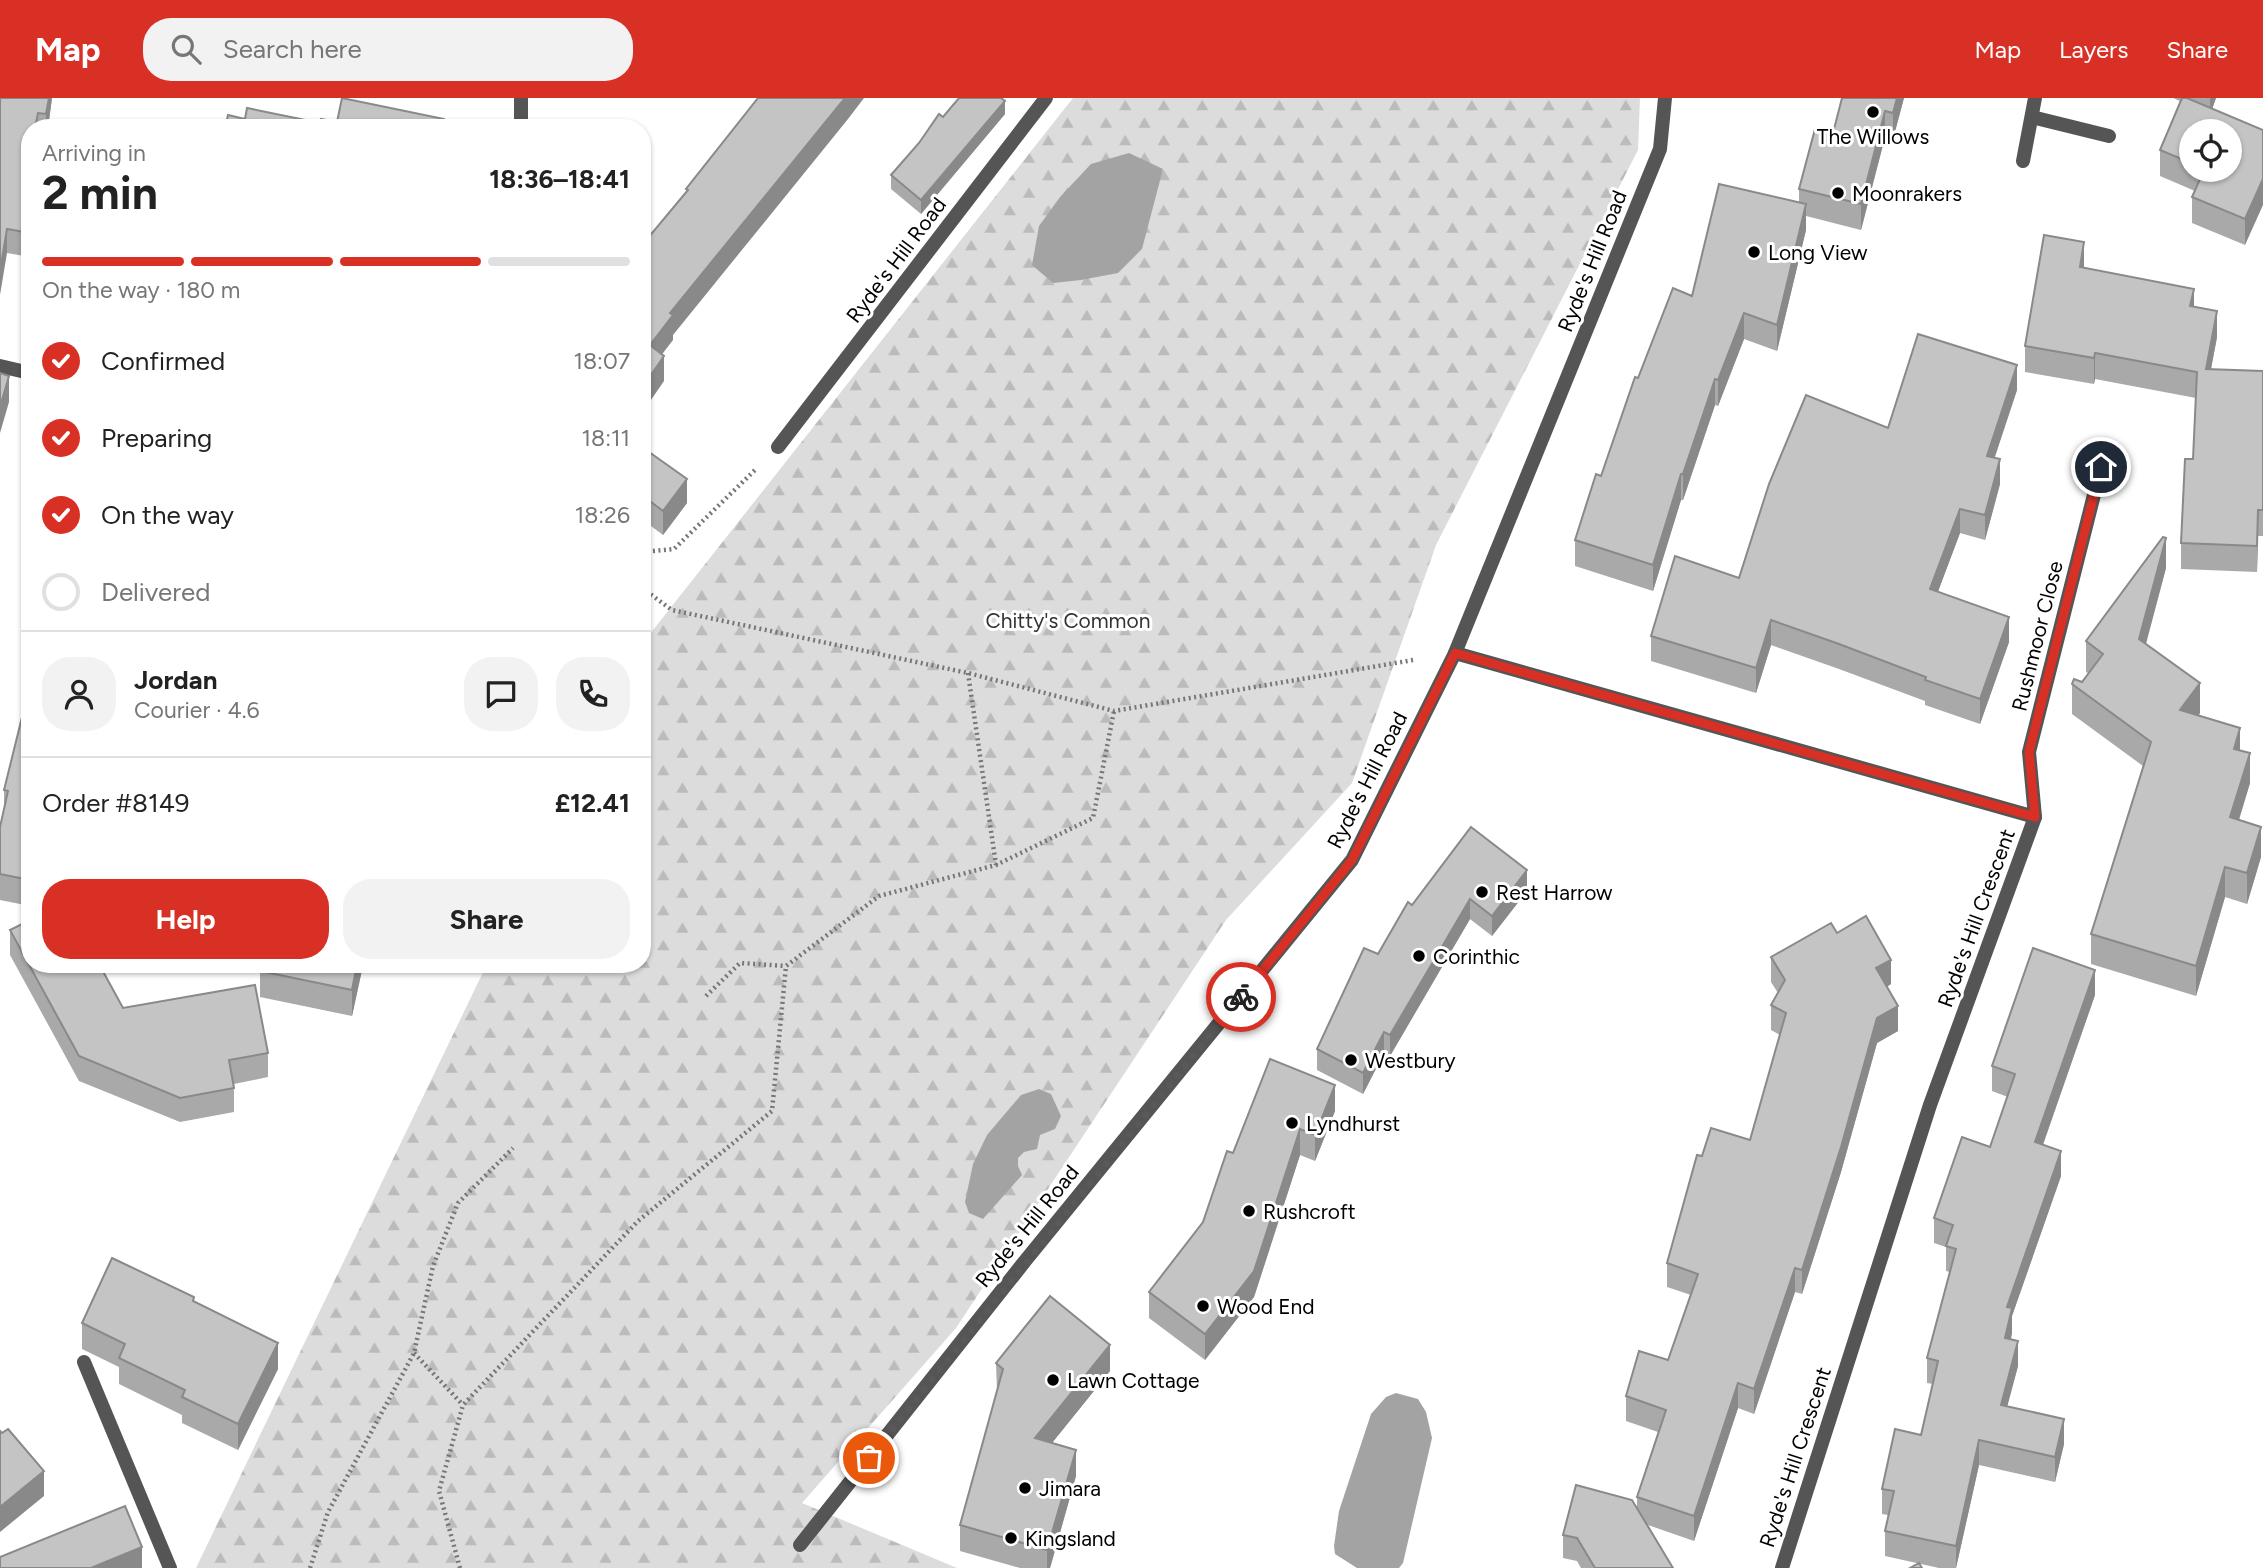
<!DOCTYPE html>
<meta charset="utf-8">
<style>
body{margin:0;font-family:Figtree,sans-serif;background:#f2f2f2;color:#222;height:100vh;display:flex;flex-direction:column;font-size:26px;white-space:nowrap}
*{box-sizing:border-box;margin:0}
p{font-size:23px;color:#767676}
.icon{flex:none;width:38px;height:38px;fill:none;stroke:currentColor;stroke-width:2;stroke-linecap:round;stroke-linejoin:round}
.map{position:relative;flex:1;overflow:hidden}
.drawer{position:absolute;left:21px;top:21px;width:630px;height:854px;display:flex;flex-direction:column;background:#fff;border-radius:28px;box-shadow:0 2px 5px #0004}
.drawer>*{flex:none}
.buttons{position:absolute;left:2179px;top:21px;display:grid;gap:14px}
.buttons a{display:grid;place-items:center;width:63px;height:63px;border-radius:50%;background:#fff;box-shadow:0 2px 5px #0004;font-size:35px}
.pin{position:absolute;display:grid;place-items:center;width:60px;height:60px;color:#fff;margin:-30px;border:4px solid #fff;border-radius:50%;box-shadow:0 2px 7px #0007}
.courier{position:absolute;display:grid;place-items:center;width:70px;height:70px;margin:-35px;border:5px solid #d93025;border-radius:50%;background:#fff;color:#222;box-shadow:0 2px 9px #0007}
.head em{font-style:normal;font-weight:700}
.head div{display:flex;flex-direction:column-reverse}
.head{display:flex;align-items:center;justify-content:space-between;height:119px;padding:0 21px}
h1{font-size:46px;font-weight:700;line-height:52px}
.bar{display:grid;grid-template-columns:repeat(4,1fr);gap:10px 7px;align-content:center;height:84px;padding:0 21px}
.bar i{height:9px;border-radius:5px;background:#e0e0e0}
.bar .active{background:#d93025}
.bar p{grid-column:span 4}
.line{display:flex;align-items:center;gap:18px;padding:0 21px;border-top:2px solid #e0e0e0}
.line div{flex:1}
.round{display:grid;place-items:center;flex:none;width:74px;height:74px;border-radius:28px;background:#f2f2f2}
ol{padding:0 21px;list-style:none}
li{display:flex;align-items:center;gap:21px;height:77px}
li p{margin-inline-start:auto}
li .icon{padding:7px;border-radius:50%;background:#d93025;color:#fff;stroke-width:4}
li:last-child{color:#767676}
li i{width:38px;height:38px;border:4px solid #e0e0e0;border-radius:50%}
.action{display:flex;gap:14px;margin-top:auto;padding:14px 21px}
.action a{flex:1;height:80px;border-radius:28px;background:#d93025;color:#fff;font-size:28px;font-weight:700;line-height:80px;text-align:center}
.action a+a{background:#f2f2f2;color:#222}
header{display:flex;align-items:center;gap:42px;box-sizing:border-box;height:98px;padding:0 35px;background:#d93025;color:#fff}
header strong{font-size:33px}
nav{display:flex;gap:38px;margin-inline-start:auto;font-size:24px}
.search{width:490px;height:63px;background:#f2f2f2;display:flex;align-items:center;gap:18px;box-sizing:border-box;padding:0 24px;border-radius:28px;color:#767676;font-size:26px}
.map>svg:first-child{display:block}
</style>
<header>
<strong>Map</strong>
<div class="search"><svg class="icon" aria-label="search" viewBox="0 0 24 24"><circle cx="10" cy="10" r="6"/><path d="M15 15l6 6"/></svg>Search here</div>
<nav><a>Map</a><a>Layers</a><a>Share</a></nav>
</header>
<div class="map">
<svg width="2263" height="1470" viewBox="0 0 2263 1470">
<defs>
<pattern id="forest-firs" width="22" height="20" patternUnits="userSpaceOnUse" patternTransform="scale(1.75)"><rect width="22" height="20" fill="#dcdcdc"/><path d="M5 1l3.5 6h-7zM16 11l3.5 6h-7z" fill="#bbb"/></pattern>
</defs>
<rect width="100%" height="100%" fill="#fff"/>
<path fill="url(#forest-firs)" d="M1073,0H1640L1638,52L1436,447L1352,685L1226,822L956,1230L802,1405L957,1470H196L487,866H642V546Z"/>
<g fill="#a3a3a3">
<path d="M1129,55L1163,71L1142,151L1118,175L1081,182L1053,185L1032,167L1039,128L1060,99L1091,66Z"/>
<path d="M1039,991L1051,996L1061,1018L1055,1031L1040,1037L1037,1051L1024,1054L1018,1060V1068L1022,1077L983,1121L969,1115L965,1104L973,1066L987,1037L1021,997Z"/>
<path d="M1396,1295L1418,1301L1426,1314L1432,1340L1403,1465L1399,1470H1357L1335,1456L1334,1448L1339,1413L1371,1316L1386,1299Z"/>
</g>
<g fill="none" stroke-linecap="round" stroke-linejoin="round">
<g stroke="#777" stroke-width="4.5" stroke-dasharray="2 3.5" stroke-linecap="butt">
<path d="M642,454L674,451L756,371"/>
<path d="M642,490L672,512L968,575L1114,613L1413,562"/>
<path d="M968,575L996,767"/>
<path d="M706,898L740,865L786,868"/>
<path d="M414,1255L463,1307"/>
<path d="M310,1470L328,1414L414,1255L433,1168L458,1105L513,1050"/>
<path d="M460,1470L439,1393L463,1307L638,1123L772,1013L786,868L879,798L996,767L1093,720L1114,613"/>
</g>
<g stroke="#555" stroke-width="14">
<path d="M2032,19L2109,38"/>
<path d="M778,349L1046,0"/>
<path d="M84,1264L170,1470"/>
</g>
<g stroke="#555" stroke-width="14">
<path d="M521,0V30"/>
<path d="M2023,63L2035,0"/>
<path d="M0,268L30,275"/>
<path d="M1455,555L2035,719"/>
<path d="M800,1447L1025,1163L1352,762L1455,555L1660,51L1665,0"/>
<path d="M1782,1470L1930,1007L2035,719L2029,654L2101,369"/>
</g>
</g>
<g fill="#a9a9a9" fill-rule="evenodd">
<path d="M0,0H52L48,30H30V159L7,155Z"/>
<path d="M1842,0H1904L1893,41L1885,39L1861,132L1806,118V132L1777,253L1744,241L1718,308L1715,307L1683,402H1681L1653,493L1575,468V442L1601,378L1638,280L1692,198L1799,105V91L1833,35Z"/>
<path d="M2173,0H2216L2212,11L2263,32L2245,147L2192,125V99L2195,93L2160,78V52L2180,3ZM2191,33L2230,72H2191Z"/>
<path d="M1005,16L921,116L891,91V77L943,19Z"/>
<path d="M2084,170L2194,209L2217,239L2211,271L2263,273V438H2258L2257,474L2181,471V445L2193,361L2196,300L2095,281L2094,286L2025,274V248Z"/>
<path d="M2017,292L1994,360L2000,386L1985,442L1960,435L1938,493L2009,544L1980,626L1925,607V603L1839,571L1771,547L1756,595L1651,563V538L1739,480L1888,330Z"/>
<path d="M642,349L687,405L663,437L643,422L642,424Z"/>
<path d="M2166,470L2146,546L2200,615L2198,618L2240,652L2250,685L2239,722L2261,759L2247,806L2225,799L2196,898L2091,866V836L2143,668L2072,616V586L2082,584L2088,575L2086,574V543Z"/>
<path d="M30,604V808L0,802V729L4,712V692Z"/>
<path d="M1527,793L1492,838L1470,821L1390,958L1384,955L1363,996L1317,972V951L1378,856L1412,807Z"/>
<path d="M10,832L123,910L268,955V979L234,986V1014L180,1024L79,983L10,857Z"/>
<path d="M1837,835L1891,886L1887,889L1898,933L1877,945L1841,1074L1802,1196L1795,1194L1754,1316L1738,1310L1694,1443L1648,1427L1673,1470H1581L1577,1463L1563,1460V1437L1637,1409V1399L1658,1334L1626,1323V1298L1668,1262L1691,1197L1667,1189V1165L1702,1058L1750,1042L1780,937L1771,932V907L1778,895L1771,884V859Z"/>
<path d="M362,866V872L352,918L260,899V873Z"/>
<path d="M2095,897L2043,1047L2061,1078L2012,1218V1235L2011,1241L2018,1268L2007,1308L2064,1346L2055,1384L1979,1367L1956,1470H1939L1885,1458V1433L1888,1417L1882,1416V1391L1921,1337L1933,1286L1927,1285V1260L1950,1174L1946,1173V1149L1934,1145V1120L1990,1049L2008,999L1992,993V968Z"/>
<path d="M1335,1013L1315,1063L1300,1057L1254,1199L1205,1262L1149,1220V1194L1203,1124L1233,1055Z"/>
<path d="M194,1204L278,1271L238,1352L182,1325V1317L119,1286V1269L82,1251V1225Z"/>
<path d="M996,1265L1110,1273L1052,1345L1076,1378L1050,1470H1020L960,1453V1427L997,1292Z"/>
</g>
<g fill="#898989">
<path d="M49,0H52L48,30H46V16Z"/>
<path d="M845,0H864L848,21L673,237V242L650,272V247L670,215Z"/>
<path d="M1897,0H1904L1893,41V15Z"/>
<path d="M2210,0H2216L2210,17Z"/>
<path d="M1005,3V16L921,116V102Z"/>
<path d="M1885,13V39L1861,132V106Z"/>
<path d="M30,70V94L26,93Z"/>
<path d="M2263,81V107L2245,147V121Z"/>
<path d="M1806,106V132L1777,253V227Z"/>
<path d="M7,131V155L0,197V173Z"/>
<path d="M2084,144V170L2080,169Z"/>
<path d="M2194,191V217L2190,208Z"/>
<path d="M2217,213V239L2206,297V271Z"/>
<path d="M1744,215V241L1718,308V282Z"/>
<path d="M2095,255V281L2094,286V260Z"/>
<path d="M664,258V283L642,315V290Z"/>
<path d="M2017,267V292L1987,383V358Z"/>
<path d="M9,278V304L0,335V309Z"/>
<path d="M1715,281V307L1683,402V376Z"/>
<path d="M2000,361V386L1985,442V417Z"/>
<path d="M1681,376V402L1653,493V467Z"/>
<path d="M687,381V405L663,437V413Z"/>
<path d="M643,398V422L642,424V399Z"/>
<path d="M1960,411V435L1930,515V491Z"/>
<path d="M2258,412V438L2257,474V448Z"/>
<path d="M2166,440V470L2139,571V541Z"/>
<path d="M2009,519V544L1980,626V601Z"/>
<path d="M1771,522V547L1756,595V570Z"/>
<path d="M2200,585V615L2180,643V612Z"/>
<path d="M2240,630V660L2234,651Z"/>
<path d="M2250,655V685L2230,750V719Z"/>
<path d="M2261,729V759L2247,806V775Z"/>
<path d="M2225,769V799L2196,898V868Z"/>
<path d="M1527,772V793L1492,838V818Z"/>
<path d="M1470,801V821L1390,958V937Z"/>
<path d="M1891,862V886L1876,895V870Z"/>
<path d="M357,866H362V872L352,918V892Z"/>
<path d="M2095,872V897L2035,1069V1044Z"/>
<path d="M1898,908V933L1877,945L1841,1074L1802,1196V1172L1877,920Z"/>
<path d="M1384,934V955L1363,996V975Z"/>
<path d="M1335,987V1013L1315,1063V1037Z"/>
<path d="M1300,1031V1057L1254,1199L1205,1262V1236Z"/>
<path d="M2061,1053V1078L2012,1218V1235L2005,1265V1240L2007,1209Z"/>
<path d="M1795,1170V1194L1754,1316V1291Z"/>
<path d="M2018,1243V1268L2001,1332V1307Z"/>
<path d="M278,1245V1271L238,1352V1326Z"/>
<path d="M1110,1247V1273L1035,1366V1340Z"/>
<path d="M1738,1285V1310L1694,1443V1418Z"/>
<path d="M2064,1321V1346L2055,1384V1359Z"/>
<path d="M1979,1342V1367L1956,1470V1448Z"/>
<path d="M1076,1352V1378L1050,1470H1047V1452Z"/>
<path d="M44,1373V1398L0,1434V1409Z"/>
<path d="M142,1449V1470H91Z"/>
</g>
<g fill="#c4c4c4" stroke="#898989" stroke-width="2">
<path d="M0,0H49L46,16L38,15L35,30H30V70L26,93L30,94V135L7,131L0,173Z"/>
<path d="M342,0L444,21L443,30H225L228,17L245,21L247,10L320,25L321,21L337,24Z"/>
<path d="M758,0H845L670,215L673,217L650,247L664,258L642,290V147L688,92L686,91Z"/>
<path d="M959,0H1001L1005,3L921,102L891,77L919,45L939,16L943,19Z"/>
<path d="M1842,0H1897L1893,15L1885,13L1861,106L1799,91L1815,31L1833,35Z"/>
<path d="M2182,0H2187L2263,32V81L2245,121L2192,99L2204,72H2230V33H2191V65L2160,52Z"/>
<path d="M1719,86L1806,106L1777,227L1744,215L1718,282L1715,281L1683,376H1681L1653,467L1575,442L1596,376L1601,378L1635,279L1638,280L1673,190L1692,198Z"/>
<path d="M2044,137L2084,144L2080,169L2194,191L2190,208L2217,213L2206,271L2263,273V412H2258L2257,448L2181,445L2185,361H2193L2197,274L2095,255L2094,260L2025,248Z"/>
<path d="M1918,236L2017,267L1987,358L2000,361L1985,417L1960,411L1930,491L2009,519L1980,601L1925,582L1926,579L1839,546L1771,522L1756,570L1651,538L1675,458L1739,480L1769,386L1806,297L1888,330Z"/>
<path d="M0,275L9,278L0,309Z"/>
<path d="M642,349L687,381L663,413L643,398L642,399Z"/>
<path d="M2163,439L2166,440L2139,541L2200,585L2180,612L2240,630L2234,651L2250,655L2230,719L2261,729L2247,775L2225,769L2196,868L2091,836L2151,644L2072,586L2074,581L2082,584L2103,556L2086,543Z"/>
<path d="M26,603L30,604V782L0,776V729L8,693L4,692Z"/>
<path d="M1471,729L1527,772L1492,818L1470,801L1390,937L1384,934L1363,975L1317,951L1364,850L1378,856L1408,804L1412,807Z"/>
<path d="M1866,818L1891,862L1876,870L1898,908L1877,920L1841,1049L1802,1172L1795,1170L1754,1291L1738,1285L1694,1418L1637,1399L1666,1312L1626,1298L1639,1253L1668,1262L1698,1176L1667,1165L1697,1057L1702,1058L1711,1030L1750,1042L1786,915L1771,907L1785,882L1771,859L1831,825L1837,835Z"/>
<path d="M30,822V866H99L123,910L255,887L268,955L229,962L234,990L180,1000L79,958L10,832Z"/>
<path d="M2033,850L2095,872L2035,1044L2061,1053L2007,1209L2012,1210L2005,1240L2018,1243L2001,1307L2064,1321L2055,1359L1979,1342L1956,1448L1885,1433L1894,1393L1882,1391L1895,1331L1921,1337L1938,1263L1927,1260L1956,1151L1946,1148L1953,1127L1934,1120L1962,1039L1990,1049L2015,976L1992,968Z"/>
<path d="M261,866H357L352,892L260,873Z"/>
<path d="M1270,961L1335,987L1315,1037L1300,1031L1254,1173L1205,1236L1149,1194L1203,1124L1227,1053L1233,1055Z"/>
<path d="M112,1160L194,1199L193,1203L278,1245L238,1326L182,1299L185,1292L119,1260L125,1246L82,1225Z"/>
<path d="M1050,1198L1110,1247L1035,1340L1076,1352L1047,1452L960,1427L1003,1271L996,1265Z"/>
<path d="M8,1331L44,1373L0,1409V1333L2,1335Z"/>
<path d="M1576,1387L1632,1402L1673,1470H1595L1577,1440L1563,1437Z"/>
<path d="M125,1408L142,1449L91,1470H0V1459Z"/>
<path d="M1919,1465L1922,1470H1910Z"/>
</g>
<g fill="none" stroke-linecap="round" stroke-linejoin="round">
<path stroke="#595959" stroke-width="7" stroke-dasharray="0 12.6" d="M869,1360L1241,899"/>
<path stroke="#d93025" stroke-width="9" d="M1241,899L1352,762L1455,555L2035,719L2029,654L2101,369"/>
</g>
<g fill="#000" stroke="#fff" stroke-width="2.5">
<circle cx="1873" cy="14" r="7"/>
<circle cx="1838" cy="95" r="7"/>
<circle cx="1754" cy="154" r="7"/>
<circle cx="1482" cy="794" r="7"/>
<circle cx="1419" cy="858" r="7"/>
<circle cx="1351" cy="962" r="7"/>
<circle cx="1292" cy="1025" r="7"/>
<circle cx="1249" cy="1113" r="7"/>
<circle cx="1203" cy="1208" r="7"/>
<circle cx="1053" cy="1282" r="7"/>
<circle cx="1025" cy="1390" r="7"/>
<circle cx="1011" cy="1440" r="7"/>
</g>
<g text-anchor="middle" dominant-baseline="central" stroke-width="6" stroke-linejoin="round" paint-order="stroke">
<g font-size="21" fill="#000" stroke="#fff" text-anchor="start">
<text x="1873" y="38" text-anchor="middle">The Willows</text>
<text x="1852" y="95">Moonrakers</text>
<text x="1768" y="154">Long View</text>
<text x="1496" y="794">Rest Harrow</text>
<text x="1433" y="858">Corinthic</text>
<text x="1365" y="962">Westbury</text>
<text x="1306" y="1025">Lyndhurst</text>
<text x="1263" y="1113">Rushcroft</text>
<text x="1217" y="1208">Wood End</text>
<text x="1067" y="1282">Lawn Cottage</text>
<text x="1039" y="1390">Jimara</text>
<text x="1025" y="1440">Kingsland</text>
</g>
<g font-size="21" fill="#000" stroke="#fff">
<text transform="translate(896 162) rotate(-53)">Ryde's Hill Road</text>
<text transform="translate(1592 163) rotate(-68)">Ryde's Hill Road</text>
<text transform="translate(2037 538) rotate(-76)">Rushmoor Close</text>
<text transform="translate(1367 682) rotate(-63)">Ryde's Hill Road</text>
<text transform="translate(1976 820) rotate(-70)">Ryde's Hill Crescent</text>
<text transform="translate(1027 1128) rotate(-51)">Ryde's Hill Road</text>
<text transform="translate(1795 1359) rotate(-72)">Ryde's Hill Crescent</text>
</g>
<g font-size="21" fill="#333" stroke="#fff">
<text x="1068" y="522">Chitty's Common</text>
</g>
</g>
</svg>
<div class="buttons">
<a><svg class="icon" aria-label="locate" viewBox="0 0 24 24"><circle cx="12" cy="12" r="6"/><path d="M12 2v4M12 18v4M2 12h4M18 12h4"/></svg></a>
</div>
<div class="pin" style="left:869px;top:1360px;background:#ea580c"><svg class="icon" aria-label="bag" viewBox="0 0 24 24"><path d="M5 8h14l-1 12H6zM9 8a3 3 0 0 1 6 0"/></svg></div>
<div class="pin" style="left:2101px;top:369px;background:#1f2937"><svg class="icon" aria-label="home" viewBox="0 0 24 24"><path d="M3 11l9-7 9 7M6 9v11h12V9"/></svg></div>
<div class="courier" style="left:1241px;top:899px"><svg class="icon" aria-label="bike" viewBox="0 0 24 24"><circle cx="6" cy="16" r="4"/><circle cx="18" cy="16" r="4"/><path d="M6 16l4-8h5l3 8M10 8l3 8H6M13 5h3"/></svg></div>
<section class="drawer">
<div class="head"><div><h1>2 min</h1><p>Arriving in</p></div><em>18:36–18:41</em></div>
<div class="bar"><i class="active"></i><i class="active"></i><i class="active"></i><i></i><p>On the way · 180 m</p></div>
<ol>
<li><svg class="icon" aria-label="check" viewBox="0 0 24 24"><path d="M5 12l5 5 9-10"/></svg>Confirmed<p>18:07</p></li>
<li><svg class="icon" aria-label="check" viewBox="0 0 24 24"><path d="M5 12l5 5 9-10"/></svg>Preparing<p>18:11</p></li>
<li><svg class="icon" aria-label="check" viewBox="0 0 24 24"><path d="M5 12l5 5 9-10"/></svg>On the way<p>18:26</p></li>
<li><i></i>Delivered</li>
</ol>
<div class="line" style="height:126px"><a class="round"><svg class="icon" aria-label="person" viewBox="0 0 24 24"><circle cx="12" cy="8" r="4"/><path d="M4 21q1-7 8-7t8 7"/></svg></a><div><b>Jordan</b><p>Courier · 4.6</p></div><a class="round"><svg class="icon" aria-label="chat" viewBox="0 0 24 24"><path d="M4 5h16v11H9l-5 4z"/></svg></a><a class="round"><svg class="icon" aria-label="phone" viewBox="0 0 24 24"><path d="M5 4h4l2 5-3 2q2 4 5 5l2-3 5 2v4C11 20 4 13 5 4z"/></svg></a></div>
<div class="line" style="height:91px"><div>Order #8149</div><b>£12.41</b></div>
<div class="action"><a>Help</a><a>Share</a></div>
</section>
</div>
